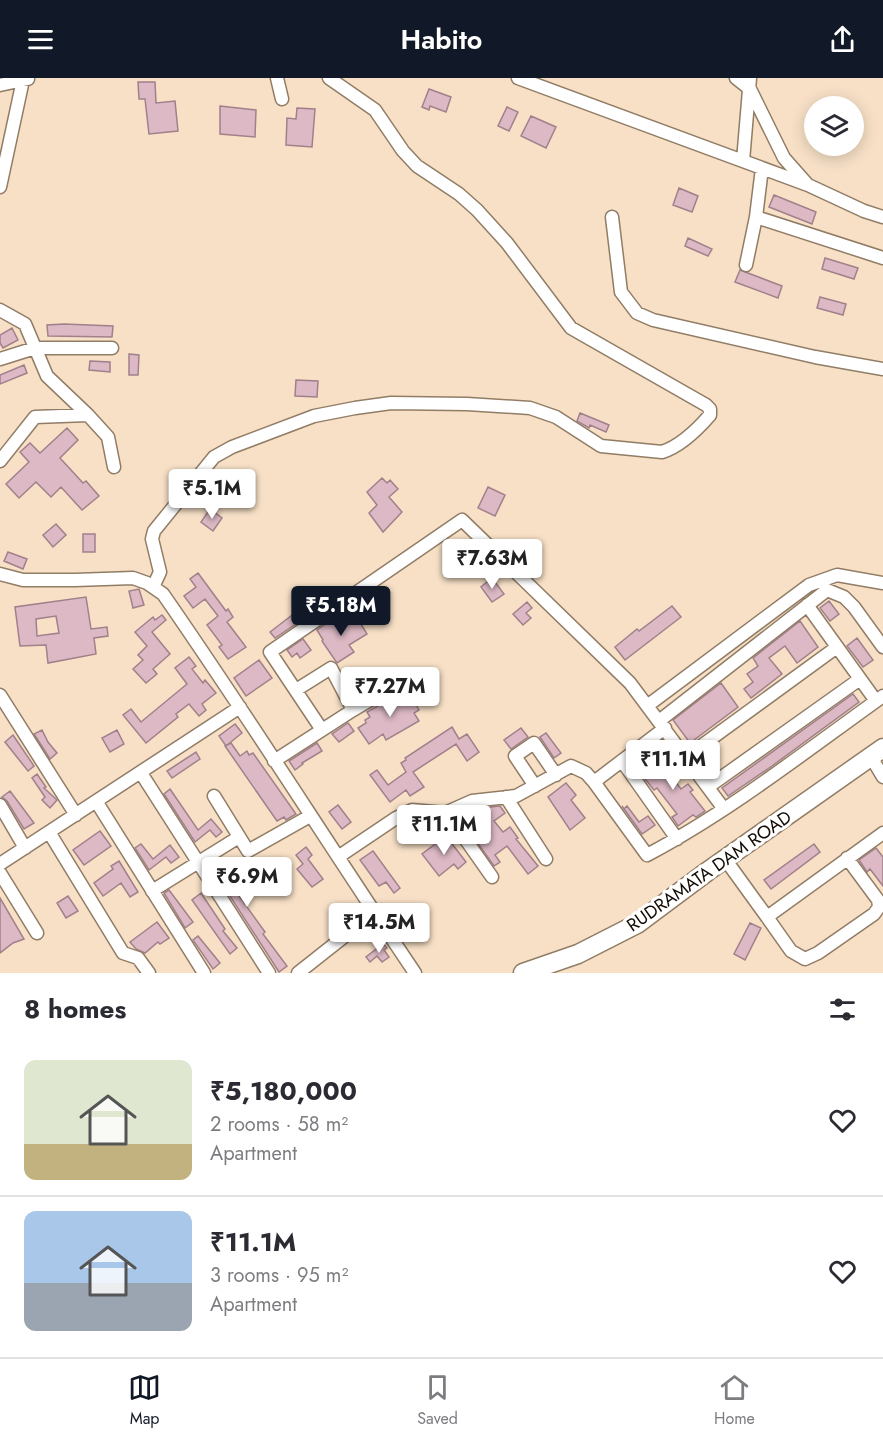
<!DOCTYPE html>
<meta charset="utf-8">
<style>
:root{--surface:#fff;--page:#f7f7f7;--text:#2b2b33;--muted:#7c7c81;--line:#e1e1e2;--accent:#111827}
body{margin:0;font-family:Jost,sans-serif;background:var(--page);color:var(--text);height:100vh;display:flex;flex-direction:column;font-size:22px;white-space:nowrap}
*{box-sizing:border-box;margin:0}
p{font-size:20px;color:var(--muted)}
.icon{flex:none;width:33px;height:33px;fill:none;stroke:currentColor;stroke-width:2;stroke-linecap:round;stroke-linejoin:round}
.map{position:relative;height:895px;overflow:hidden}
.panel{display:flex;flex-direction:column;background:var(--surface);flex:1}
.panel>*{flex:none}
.tools{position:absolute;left:804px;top:18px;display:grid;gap:12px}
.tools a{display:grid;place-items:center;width:60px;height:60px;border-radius:50%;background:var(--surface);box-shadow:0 3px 15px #0003;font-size:30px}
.price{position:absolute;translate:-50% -51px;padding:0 14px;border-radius:6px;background:#fff;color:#222;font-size:20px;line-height:39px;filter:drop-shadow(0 2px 3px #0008)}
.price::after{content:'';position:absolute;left:50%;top:36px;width:18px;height:14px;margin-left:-9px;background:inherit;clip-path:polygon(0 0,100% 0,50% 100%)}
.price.active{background:var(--accent);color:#fff}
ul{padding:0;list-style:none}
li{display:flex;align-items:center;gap:18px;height:150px;padding:0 24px}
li+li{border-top:2px solid var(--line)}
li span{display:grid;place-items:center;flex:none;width:168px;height:120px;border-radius:12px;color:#555}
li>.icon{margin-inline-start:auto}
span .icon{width:72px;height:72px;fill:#fffc;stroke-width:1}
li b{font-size:26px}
h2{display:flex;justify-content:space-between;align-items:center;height:72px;padding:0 24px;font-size:26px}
header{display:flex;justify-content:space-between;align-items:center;height:78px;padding:0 24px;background:var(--accent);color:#fff;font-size:27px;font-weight:600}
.menu{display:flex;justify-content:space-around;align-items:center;height:84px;border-top:2px solid var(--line);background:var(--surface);font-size:16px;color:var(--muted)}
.menu a{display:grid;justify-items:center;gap:3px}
.menu .active{color:var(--accent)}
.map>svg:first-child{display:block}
.building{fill:#dcb9c4;stroke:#a1808b;stroke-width:1.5;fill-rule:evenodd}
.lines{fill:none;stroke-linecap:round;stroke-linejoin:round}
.minor-casing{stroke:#917c65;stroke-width:15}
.highway-casing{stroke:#917c65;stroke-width:21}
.minor{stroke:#fff;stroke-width:12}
.highway{stroke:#fff;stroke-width:18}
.labels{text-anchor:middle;stroke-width:6;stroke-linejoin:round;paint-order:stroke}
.street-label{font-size:18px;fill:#120a03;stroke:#fff}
</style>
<header><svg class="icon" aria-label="menu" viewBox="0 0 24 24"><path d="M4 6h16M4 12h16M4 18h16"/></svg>Habito<svg class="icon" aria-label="share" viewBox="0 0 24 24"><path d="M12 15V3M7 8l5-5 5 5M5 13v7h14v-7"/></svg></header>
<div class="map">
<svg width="883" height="895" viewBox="0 0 883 895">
<rect width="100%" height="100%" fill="#f7e0c6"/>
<path class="building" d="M138,4H155L156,25L175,23L178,53L149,56L145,21H139Z
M429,11L451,19L446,34L430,28L429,32L422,29Z
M220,28L256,32L255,59L220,56Z
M507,29L518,34L509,53L498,48Z
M297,30L315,31L312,69L286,67L287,40L296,41Z
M531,38L556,49L546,70L521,58Z
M679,110L698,118L692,134L673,127Z
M774,117L816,134L812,146L769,129Z
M688,160L712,171L708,178L685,168Z
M825,180L858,190L854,201L822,191Z
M740,192L782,208L778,220L735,204Z
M820,219L846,226L843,237L817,230Z
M64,246L113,248L112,259L48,258L47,247Z
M12,250L18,262L3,270L0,265V257Z
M129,276L139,277L138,297H129Z
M90,283L110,284V294L89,292Z
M24,287L27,295L0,306V297Z
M296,302L318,303L317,319L295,318Z
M580,335L609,347L606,354L590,347L589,350L577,343Z
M67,350L78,362L60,380L83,405L86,403L99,418L82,432L61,409L51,419L36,404L19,420L6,406L29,384L20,374L30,365L40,375Z
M226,395L235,408L228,414L224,408L217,414L209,404L219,396L221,399Z
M382,400L387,405L390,402L398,411L389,419L402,434L383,454L369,435L377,427L367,414Z
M488,409L505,417L495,438L478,430Z
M210,431L222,440L213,453L201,444Z
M56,446L66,457L53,469L43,457Z
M83,456H95V474H83Z
M8,474L27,481L23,491L4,483Z
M198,495L226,533L228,531L233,539L227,544L246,569L228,581L219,569L222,567L207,547L218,538L205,521L193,530L184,518L196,509L190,501Z
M492,500L504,516L492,524L481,509Z
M139,511L144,527L133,530L129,513Z
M86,519L91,551L107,549L108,558L94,560L96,576L48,585L46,567L20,568L15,529ZM56,538L59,555L37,558L36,541Z
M829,523L839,536L830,543L820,530Z
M527,524L532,530L526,535L531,540L523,547L513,536Z
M672,528L681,539L625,582L615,569L637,551L639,553Z
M300,531L306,539L275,560L270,554Z
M162,537L166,542L152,554L170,576L153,591L157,596L146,605L133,591L143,582L138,577L147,568L135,554L153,539L155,542Z
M337,538L344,549L358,541L367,556L349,567L354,574L337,585L322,563L323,562L317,552Z
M800,543L818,569L797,585L785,568L769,580L782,596L751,620L744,611L753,604L747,596L758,588L753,580Z
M857,560L873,582L863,589L847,568Z
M303,561L311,572L300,580L297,575L292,579L287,572Z
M189,579L196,588L192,591L203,605L205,602L216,615L202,626L206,632L199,638L189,626L176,636L178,639L146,665L123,637L131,631L141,644L187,606L175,590Z
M259,582L272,600L246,618L234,600Z
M354,592L369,612L382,605L356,620L345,599Z
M721,605L738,629L690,665L673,642Z
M401,615L404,620L410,616L419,632L414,635L419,643L386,662L383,656L369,666L358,650L366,645L365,642L370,639L367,634Z
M853,616L859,624L772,688L728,718L722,710Z
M348,645L354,653L339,664L332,656Z
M235,646L242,655L226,668L219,658Z
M452,649L459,661L467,656L479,674L467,683L456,666L413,694L424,709L410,718L406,712L390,724L370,697L377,692L388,707L406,694L401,685L406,682L405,680Z
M521,650L528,659L511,671L504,662Z
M42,652L48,664L57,675L50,681L34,656Z
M117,652L124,666L110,674L102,660Z
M546,655L561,675L554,680L540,659Z
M13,657L34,688L28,693L5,664Z
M231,665L240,678L247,673L249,677L253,675L296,736L286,742L284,739L277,743L225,668Z
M317,665L322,673L302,685L303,686L295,692L289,683Z
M196,674L200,681L172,700L167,693Z
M666,678L670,684L674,680L680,687L669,695L681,711L688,706L693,712L690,714L705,733L696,739L693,737L678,748L672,739L677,736L657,710L654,712L642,697Z
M37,696L46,709L44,710L57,722L50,730L42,722L45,719L32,700Z
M566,705L576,717L571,722L585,740L570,752L548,719Z
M170,711L198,752L211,741L222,754L216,759L210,752L195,764L164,716Z
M10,713L34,745L24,751L7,723L2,719Z
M338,727L351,744L342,751L329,734Z
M500,728L505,735L494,743L503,754L510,749L518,760L516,761L538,788L528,796L507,768L495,777L500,784L494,788L465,747L491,729Z
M622,728L624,731L627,728L639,744L648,738L655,747L642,756Z
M100,753L111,768L84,787L73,772Z
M446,758L466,784L458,791L454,786L439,798L422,776Z
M141,766L153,781L170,767L179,779L171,785L166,779L149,792L135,770Z
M814,766L820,774L771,811L764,802Z
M306,769L312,777L308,781L323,801L312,809L297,791L303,786L296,777Z
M876,770L883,779V808L870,791L867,794L859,782Z
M373,773L400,810L394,815L386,804L379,808L360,782Z
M119,783L138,814L130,819L121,805L103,818L94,805L113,791L111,788Z
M215,784L226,798L241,787L253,803L237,815L265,854L263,856L287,888L279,894L210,787Z
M169,812L193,844L185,850L164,815Z
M201,815L225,851L223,853L237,870L230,876L192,822Z
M68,818L78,833L66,840L57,825Z
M0,820L24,861L13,865L0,875Z
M157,844L169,860L160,866L158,864L145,875L136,871L130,864Z
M750,845L761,850L745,882L734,876Z
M198,858L220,885L213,891L193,862Z
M383,866L387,870L384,872L389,879L382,884L377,878L370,884L366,879Z"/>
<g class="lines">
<g class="minor-casing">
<path id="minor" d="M277,0L282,21
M518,0L808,107L864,133L883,139
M736,0L750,11L784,80L807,106
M0,7L28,1
M743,83L750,0
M0,109L23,2
M612,139L621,214L637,235L653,242L815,279L883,291
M756,139L883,180
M746,187L756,139L762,90
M0,232L25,246L47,298L88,337
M0,281L35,270H112
M0,383L35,339L88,337L108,359L114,389
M0,496L23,502H75L133,500L147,505L163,516C250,641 330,769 415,895
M153,509L160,494L152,461L154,453L214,379L232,369L314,338L355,330L391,325L467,326L530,330L556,339L601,368L662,374C681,368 697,352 710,337V331L706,327L571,250L507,165L477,132L459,116L417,88L403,73L375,32L329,0
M807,527L876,623
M296,612L331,590L353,632
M0,617L76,737
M647,628L809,507L837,497L883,505
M659,643L827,512L844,519L854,529L883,569
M322,652L270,574L462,442L630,605L724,731
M686,679L837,569
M871,679L883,699
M274,683L353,632L402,603
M622,683L677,761
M141,695L269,895
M594,704L665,650
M535,708L515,678L534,665L556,697
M708,709L860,601
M214,718L248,773L310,738
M506,719L546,781
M96,723L204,895
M0,727L25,770
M447,735L492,799
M49,754L123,875L138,880L149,895
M338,779L396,740L412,732L445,735L472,723L516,718L571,688L586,695L594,704L647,777C730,733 806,673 883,618
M725,781L767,839L883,755
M0,786L240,629
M0,795L37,855
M152,813L239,759
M767,839L791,873L805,881L818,875L874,836L879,829L878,822L847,780
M298,895L374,835"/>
</g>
<g class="highway-casing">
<path id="highway" d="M523,895L578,876L637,846L708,793L883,670"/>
</g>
<use href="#minor" class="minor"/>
<use href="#highway" class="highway"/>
</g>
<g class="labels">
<g class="street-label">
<text transform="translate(709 793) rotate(-35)" y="6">RUDRAMATA DAM ROAD</text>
</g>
</g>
</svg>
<div class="tools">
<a><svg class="icon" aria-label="layers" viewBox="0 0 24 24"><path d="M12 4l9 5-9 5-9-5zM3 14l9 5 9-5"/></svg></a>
</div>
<b class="price" style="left:212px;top:442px">₹5.1M</b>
<b class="price" style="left:492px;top:512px">₹7.63M</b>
<b class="price active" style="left:341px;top:559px">₹5.18M</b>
<b class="price" style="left:390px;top:640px">₹7.27M</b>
<b class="price" style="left:673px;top:713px">₹11.1M</b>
<b class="price" style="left:444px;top:778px">₹11.1M</b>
<b class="price" style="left:247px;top:830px">₹6.9M</b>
<b class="price" style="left:379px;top:876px">₹14.5M</b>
</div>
<section class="panel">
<h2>8 homes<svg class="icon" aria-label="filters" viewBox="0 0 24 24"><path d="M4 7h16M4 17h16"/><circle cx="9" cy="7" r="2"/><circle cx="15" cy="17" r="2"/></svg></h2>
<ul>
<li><span style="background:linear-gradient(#dfe7d0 70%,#c2b280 0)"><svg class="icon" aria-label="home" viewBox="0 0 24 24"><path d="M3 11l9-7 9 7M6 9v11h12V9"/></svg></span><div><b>₹5,180,000</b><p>2 rooms · 58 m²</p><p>Apartment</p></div><svg class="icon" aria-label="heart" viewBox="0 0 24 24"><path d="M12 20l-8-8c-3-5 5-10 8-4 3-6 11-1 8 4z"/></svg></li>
<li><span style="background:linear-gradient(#a9c7e8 60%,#9aa5b1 0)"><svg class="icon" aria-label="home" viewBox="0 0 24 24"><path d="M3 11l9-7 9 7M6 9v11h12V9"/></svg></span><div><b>₹11.1M</b><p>3 rooms · 95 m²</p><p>Apartment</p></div><svg class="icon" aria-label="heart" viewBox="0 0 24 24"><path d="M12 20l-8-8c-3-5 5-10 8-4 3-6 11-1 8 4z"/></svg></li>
</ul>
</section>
<nav class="menu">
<a class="active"><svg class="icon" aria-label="map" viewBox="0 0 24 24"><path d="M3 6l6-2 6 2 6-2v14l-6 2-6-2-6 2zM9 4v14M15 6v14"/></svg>Map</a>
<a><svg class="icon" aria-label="saved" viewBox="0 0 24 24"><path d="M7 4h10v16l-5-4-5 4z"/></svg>Saved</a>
<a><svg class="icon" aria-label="home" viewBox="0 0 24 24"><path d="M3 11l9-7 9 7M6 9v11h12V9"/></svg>Home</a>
</nav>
